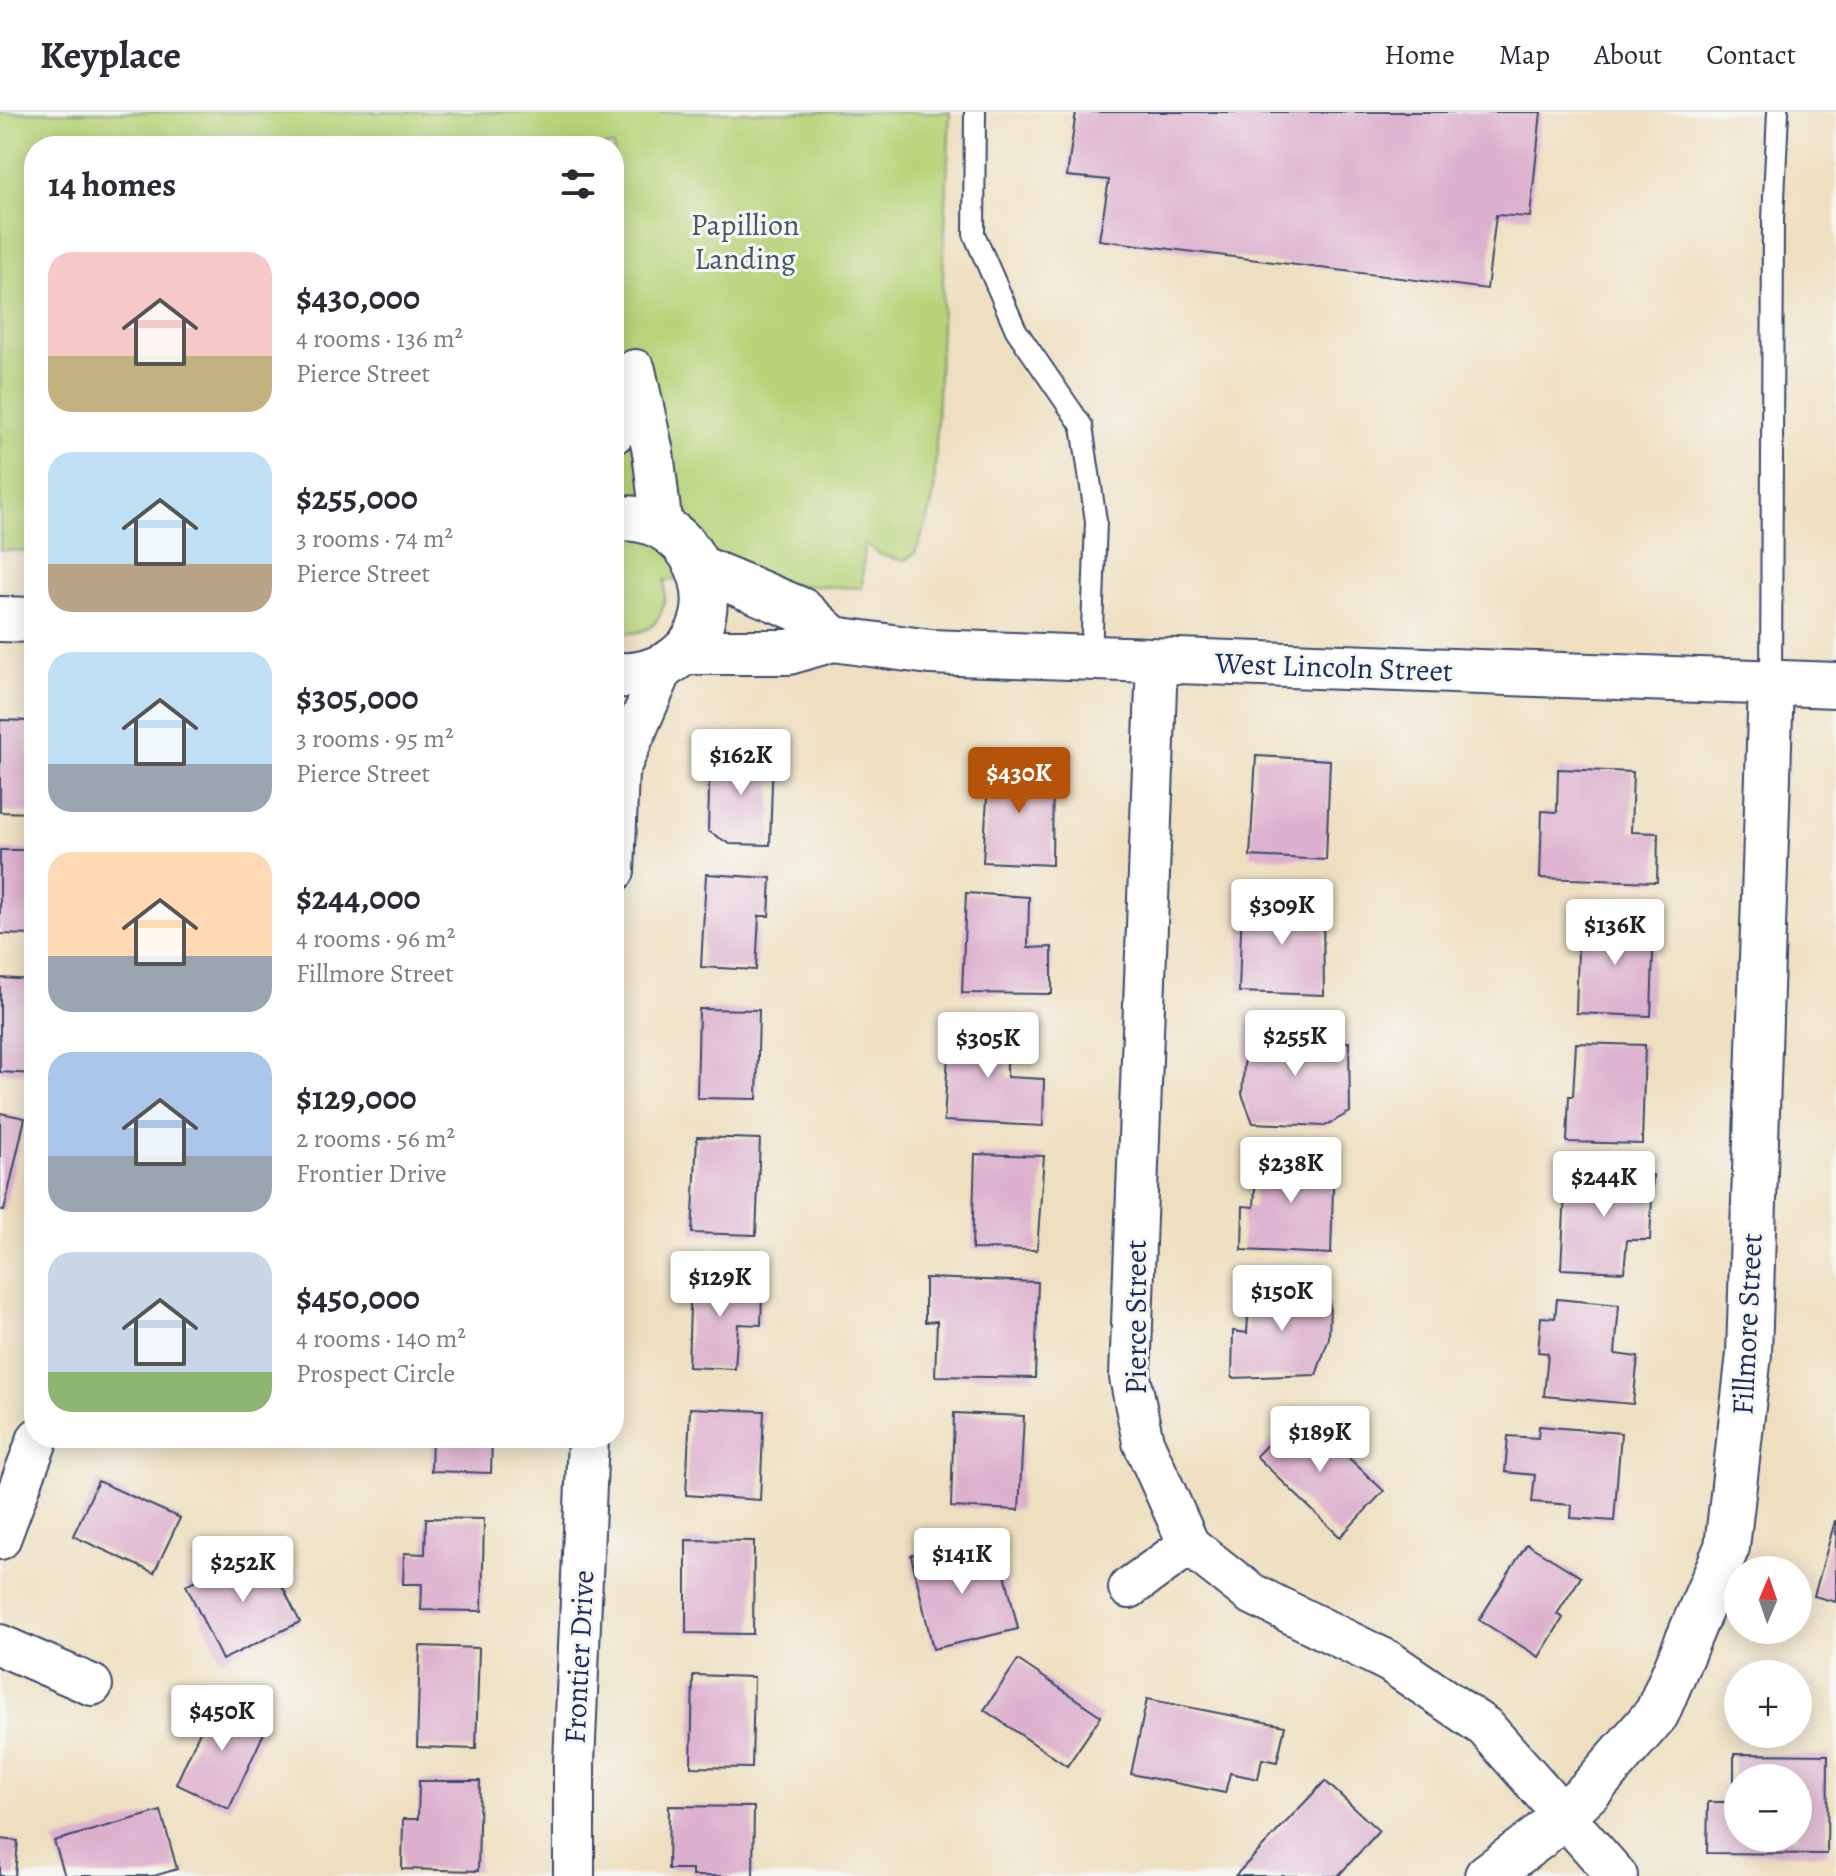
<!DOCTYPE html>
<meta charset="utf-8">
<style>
:root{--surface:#fff;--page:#f7f7f7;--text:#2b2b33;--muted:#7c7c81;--line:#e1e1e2;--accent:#b45309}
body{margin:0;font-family:Alegreya,serif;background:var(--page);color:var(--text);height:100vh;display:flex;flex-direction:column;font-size:30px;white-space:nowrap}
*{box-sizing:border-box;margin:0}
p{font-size:26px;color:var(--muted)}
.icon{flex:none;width:44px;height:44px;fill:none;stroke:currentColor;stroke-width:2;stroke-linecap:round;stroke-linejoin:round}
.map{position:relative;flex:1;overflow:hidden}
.sheet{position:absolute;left:24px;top:24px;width:600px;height:1312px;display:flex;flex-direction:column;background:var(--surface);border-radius:32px;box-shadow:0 4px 20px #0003}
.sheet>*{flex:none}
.needle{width:52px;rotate:2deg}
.tools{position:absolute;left:1724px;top:1444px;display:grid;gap:16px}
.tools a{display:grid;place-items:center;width:88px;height:88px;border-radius:50%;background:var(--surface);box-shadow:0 4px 20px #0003;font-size:40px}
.price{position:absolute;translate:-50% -68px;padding:0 18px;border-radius:8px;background:#fff;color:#222;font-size:26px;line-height:52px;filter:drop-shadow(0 2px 4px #0008)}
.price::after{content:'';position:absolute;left:50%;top:48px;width:24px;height:18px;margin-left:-12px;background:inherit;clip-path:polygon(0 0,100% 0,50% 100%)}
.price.selected{background:var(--accent);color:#fff}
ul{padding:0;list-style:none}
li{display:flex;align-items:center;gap:24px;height:200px;padding:0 24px}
li span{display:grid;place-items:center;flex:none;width:224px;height:160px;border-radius:24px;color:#555}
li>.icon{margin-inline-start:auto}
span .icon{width:96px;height:96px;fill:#fffc;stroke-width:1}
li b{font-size:34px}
h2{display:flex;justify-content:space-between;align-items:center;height:96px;padding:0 24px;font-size:34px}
header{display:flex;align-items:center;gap:48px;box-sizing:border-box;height:112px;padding:0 40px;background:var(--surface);border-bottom:2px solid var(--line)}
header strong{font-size:38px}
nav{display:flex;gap:44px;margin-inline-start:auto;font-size:28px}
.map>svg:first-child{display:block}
.green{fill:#b8d378;stroke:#6a816b;stroke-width:2}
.building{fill:#ddb1ce;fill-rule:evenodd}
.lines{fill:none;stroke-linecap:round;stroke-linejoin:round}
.service-casing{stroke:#3b496d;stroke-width:24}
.minor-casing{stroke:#3b496d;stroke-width:44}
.tertiary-casing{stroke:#3b496d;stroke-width:48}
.service{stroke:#fff;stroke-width:20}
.minor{stroke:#fff;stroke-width:40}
.tertiary{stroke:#fff;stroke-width:44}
.labels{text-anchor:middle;stroke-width:6;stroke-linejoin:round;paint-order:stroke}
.park-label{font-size:30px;fill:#425864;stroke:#f6f6f2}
.street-label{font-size:30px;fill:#1b2f5e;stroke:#f6f6f2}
</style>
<header>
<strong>Keyplace</strong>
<nav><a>Home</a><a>Map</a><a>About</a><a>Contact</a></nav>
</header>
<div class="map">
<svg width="1836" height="1764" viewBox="0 0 1836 1764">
<rect width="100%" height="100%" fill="#f6f6f2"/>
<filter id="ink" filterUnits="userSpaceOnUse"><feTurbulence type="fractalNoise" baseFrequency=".0125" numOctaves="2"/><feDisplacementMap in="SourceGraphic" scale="16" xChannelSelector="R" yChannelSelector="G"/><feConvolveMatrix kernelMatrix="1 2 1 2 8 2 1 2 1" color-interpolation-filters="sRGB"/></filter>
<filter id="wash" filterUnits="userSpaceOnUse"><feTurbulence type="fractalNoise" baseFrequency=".006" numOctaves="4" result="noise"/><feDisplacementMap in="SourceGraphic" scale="32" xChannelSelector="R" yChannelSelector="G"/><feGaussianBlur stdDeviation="1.8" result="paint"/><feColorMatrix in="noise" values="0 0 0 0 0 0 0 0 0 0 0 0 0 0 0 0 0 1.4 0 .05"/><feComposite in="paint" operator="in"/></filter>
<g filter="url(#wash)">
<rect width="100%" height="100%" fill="#eedfc0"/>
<path class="green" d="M0,0H950L934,381L928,408L915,441L904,449L881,443L864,431L862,476L665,468C667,503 655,527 614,520V34H34V439L0,438Z"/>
<g id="blocks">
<path class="building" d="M1076,0H1541L1530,105L1496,103L1487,177L1099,128L1109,68L1067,64Z
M0,608L29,609L28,642L34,643V701L0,700Z
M710,638L773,640L770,733L730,732L708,719Z
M1256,644L1330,648L1326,748L1250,744Z
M989,653L1053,655L1052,753L983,750Z
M1558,657L1633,660L1631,720L1658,721L1657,770L1540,766L1542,699L1557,700Z
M0,738H34V823L0,822Z
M706,762L771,766L769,804H759L756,858L701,855Z
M966,781L1029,785L1028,836L1052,835V882L962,881Z
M1242,787L1323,790L1324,883L1239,880Z
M1579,806L1654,809L1651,904L1576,901Z
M0,866L34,868V962L0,960Z
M699,897L759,898L757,987L697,986Z
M950,910L1007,912V965L1044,967L1043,1014L944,1009Z
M1247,913H1296V930H1349L1350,1000L1325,1014L1253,1011L1242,982Z
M1576,931L1645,933L1642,1032L1567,1030L1569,984H1573Z
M0,1001L25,1006L4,1099L0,1098Z
M697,1025L760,1027L756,1123L692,1121Z
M1257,1040L1334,1044L1331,1142L1242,1138L1243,1094L1254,1095Z
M975,1042L1044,1044L1037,1138L972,1137Z
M1606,1061L1653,1063L1650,1128H1627L1624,1160L1561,1157L1566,1062L1606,1064Z
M691,1164L746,1165L762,1181L761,1213L738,1212L735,1257L688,1255Z
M925,1166L1038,1170L1035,1266L935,1264L937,1209L925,1210Z
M1250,1174L1321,1176L1330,1194L1329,1226L1316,1263L1232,1266L1233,1219L1247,1221Z
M1557,1187L1619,1193L1615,1242L1638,1245L1633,1292L1544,1284L1548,1241L1538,1240L1541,1205L1555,1206Z
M690,1296L764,1299L760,1388L686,1383Z
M1299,1299L1384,1379L1340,1425L1256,1344Z
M954,1301L1024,1304L1019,1398L951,1395Z
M1539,1314L1621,1321L1614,1409L1571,1406L1572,1393L1532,1390L1535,1363L1505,1360L1508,1324L1538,1326Z
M432,1326H492L491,1361L431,1359Z
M98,1369L180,1406L154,1461L73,1424Z
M426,1406L484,1407L482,1499L421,1498L422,1472H403L404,1441L425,1442Z
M1835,1409H1836V1490L1814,1484Z
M686,1428L754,1429L753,1522L686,1521Z
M971,1429L980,1463L1004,1457L1018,1517L933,1537L911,1443Z
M1527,1432L1581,1465L1557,1502L1563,1506L1539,1545L1479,1508Z
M263,1435L300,1510L222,1548L186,1473Z
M420,1534L479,1536L476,1637L417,1635Z
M1018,1548L1101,1604L1067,1654L984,1598Z
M693,1563L754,1565L752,1656L691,1655Z
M215,1586L269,1610L229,1697L176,1672Z
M1147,1587L1285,1614L1277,1650L1262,1647L1258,1667L1230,1661L1225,1681L1131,1662Z
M1734,1642L1828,1643L1827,1742L1707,1741L1708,1690H1734ZM1738,1666H1798V1726H1738Z
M419,1669H480L478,1759L402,1757L403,1707H418Z
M1325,1669L1379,1719L1338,1764H1235Z
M669,1694L754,1695L753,1764H692V1757H668Z
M161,1699L177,1757L154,1764H65L54,1729Z
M0,1727L18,1729L15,1764H0Z"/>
</g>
</g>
<g filter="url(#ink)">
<use href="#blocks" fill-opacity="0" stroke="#3b496d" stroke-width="2"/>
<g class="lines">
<g class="service-casing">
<path id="service" d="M975,0L974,122L1016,218L1082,314L1096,409L1091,546
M1771,572L1773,108L1778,0"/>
</g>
<g class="minor-casing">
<path id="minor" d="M635,258L653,340L662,416
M614,321L635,258
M1157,549L1130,1265L1143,1330L1189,1433L1250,1481L1390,1550L1485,1615L1617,1764
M614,641L618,660L614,759
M618,660L664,554
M0,1427L38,1326
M1129,1476L1189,1433
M0,1533L92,1573
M574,1764V1651L588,1326"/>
</g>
<g class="tertiary-casing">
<path id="tertiary" d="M614,407C705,396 742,524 656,557C643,562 628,565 614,562
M700,456L801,498L833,527
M0,507L34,508
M683,540H789L833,527L930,540L1836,573
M1487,1764L1538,1726L1591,1677L1657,1601L1727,1435L1749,1242L1771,572"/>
</g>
<use href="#service" class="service"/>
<use href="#minor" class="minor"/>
<use href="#tertiary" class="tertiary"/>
</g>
</g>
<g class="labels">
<g class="park-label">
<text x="745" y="123">Papillion<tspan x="745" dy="34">Landing</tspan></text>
</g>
<g class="street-label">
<text transform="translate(1334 555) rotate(2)" y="10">West Lincoln Street</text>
<text transform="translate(1136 1205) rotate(-90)" y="10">Pierce Street</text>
<text transform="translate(1747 1212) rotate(-87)" y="10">Fillmore Street</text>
<text transform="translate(579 1545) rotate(-87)" y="10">Frontier Drive</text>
</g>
</g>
</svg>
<div class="tools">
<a><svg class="needle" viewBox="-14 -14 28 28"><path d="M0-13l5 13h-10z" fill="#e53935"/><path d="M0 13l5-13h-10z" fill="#7c7c81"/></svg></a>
<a>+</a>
<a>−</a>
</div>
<b class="price" style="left:741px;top:685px">$162K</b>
<b class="price selected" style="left:1019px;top:703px">$430K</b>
<b class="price" style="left:1282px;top:835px">$309K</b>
<b class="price" style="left:1615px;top:855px">$136K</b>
<b class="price" style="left:1295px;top:966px">$255K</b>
<b class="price" style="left:988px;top:968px">$305K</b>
<b class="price" style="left:1291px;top:1093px">$238K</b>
<b class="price" style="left:1604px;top:1107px">$244K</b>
<b class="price" style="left:720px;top:1207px">$129K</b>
<b class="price" style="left:1282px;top:1221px">$150K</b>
<b class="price" style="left:1320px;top:1362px">$189K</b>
<b class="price" style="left:962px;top:1484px">$141K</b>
<b class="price" style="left:243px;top:1492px">$252K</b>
<b class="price" style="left:222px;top:1641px">$450K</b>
<section class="sheet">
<h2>14 homes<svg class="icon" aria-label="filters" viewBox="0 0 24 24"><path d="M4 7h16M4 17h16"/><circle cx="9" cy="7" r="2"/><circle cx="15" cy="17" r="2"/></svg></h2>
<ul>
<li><span style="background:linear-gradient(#f6c9c9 65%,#c2b280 0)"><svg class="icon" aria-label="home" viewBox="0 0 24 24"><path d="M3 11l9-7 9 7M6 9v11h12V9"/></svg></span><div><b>$430,000</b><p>4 rooms · 136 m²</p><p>Pierce Street</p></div></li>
<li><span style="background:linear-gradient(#bfe0f5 70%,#b9a48a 0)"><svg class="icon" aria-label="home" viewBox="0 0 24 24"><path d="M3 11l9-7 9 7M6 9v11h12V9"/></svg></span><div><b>$255,000</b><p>3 rooms · 74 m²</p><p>Pierce Street</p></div></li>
<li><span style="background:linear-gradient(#bfe0f5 70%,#9aa5b1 0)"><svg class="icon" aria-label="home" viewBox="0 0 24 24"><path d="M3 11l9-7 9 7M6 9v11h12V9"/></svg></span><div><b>$305,000</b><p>3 rooms · 95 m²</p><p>Pierce Street</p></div></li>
<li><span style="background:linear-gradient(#ffd9b3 65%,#9aa5b1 0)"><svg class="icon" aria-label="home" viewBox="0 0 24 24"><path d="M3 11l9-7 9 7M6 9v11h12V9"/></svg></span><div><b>$244,000</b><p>4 rooms · 96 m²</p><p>Fillmore Street</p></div></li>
<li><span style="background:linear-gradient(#a9c7e8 65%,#9aa5b1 0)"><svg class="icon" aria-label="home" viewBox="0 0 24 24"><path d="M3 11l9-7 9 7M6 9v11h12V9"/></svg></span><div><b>$129,000</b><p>2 rooms · 56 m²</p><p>Frontier Drive</p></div></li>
<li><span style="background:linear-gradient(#c9d6e8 75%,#8fb573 0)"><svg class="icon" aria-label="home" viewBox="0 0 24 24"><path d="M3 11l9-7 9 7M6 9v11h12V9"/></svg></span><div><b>$450,000</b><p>4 rooms · 140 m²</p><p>Prospect Circle</p></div></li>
</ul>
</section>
</div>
